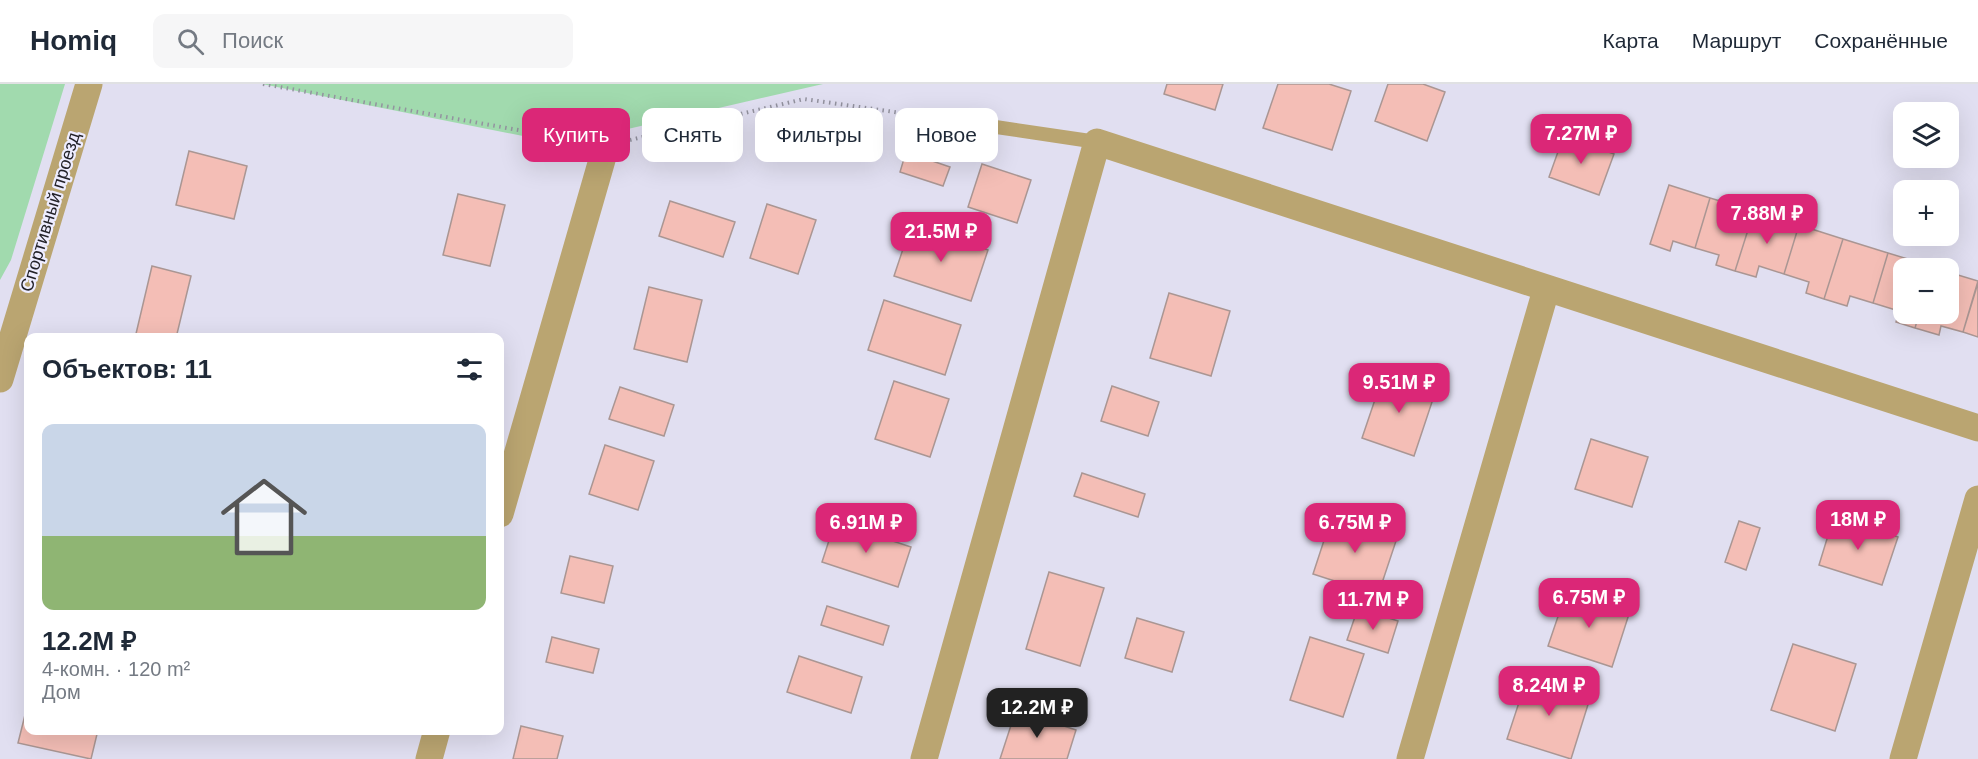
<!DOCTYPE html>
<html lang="ru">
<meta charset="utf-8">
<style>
:root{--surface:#fff;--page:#f6f6f7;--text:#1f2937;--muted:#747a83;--line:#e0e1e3;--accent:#db2777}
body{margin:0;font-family:Helvetica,sans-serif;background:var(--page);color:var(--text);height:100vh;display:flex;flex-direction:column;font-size:22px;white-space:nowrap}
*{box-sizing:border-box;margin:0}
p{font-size:20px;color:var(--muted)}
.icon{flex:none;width:33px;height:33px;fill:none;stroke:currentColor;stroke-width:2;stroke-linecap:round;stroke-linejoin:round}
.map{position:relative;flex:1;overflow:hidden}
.side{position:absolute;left:24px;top:249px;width:480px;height:402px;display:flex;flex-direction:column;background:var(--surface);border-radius:12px;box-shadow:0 6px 24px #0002}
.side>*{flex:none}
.guide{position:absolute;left:522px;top:24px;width:570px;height:54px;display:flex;gap:12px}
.fabs{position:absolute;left:1893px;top:18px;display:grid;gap:12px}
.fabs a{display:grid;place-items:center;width:66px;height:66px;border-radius:12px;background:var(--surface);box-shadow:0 6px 24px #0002;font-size:30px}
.price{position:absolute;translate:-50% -51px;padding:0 14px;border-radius:12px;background:var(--accent);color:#fff;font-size:20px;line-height:39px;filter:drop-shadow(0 2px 3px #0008)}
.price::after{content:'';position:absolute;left:50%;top:36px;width:18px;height:14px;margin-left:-9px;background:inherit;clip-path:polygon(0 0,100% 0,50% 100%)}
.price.on{background:#222;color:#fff}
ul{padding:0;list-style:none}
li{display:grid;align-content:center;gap:12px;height:318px;padding:0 18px}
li+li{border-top:2px solid var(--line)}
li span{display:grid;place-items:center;height:186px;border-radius:12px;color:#555}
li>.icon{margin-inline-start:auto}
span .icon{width:108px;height:108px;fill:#fffc;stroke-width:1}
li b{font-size:26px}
h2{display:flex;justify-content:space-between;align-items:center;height:72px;padding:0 18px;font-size:26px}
.chip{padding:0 21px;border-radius:12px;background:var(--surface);box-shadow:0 6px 24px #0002;font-size:21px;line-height:54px}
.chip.on{background:var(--accent);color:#fff}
header{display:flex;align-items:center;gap:36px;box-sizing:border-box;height:84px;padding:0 30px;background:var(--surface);border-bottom:2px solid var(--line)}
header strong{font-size:28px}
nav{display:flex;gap:33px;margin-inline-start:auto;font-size:21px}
.search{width:420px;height:54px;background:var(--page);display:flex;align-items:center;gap:15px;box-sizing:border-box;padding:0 21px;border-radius:12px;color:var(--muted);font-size:22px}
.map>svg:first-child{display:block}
.green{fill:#a1daae}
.building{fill:#f4beb6;stroke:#aa9693;stroke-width:1.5}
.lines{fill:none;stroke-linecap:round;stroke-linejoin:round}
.path{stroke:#93929f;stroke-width:4;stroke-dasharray:1.5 4.5;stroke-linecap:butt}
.service{stroke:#baa571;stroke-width:14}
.minor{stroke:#baa571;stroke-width:27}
.labels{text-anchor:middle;stroke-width:4.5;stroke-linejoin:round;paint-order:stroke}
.street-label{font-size:18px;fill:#232229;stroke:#eeedff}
</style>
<header>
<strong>Homiq</strong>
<div class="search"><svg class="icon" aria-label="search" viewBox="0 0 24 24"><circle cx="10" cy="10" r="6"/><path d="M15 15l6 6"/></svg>Поиск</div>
<nav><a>Карта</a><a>Маршрут</a><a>Сохранённые</a></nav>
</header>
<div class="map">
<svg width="1978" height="675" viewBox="0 0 1978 675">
<rect width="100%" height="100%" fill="#e1dff1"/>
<path class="green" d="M0,0H65L11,176L0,196Z
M262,0H823L563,60Z"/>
<path class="building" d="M1167,0H1223L1215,26L1164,10Z
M1278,0H1329L1351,7L1332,66L1263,44Z
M1388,0H1423L1445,8L1427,57L1375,37Z
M1564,51L1614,70L1599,111L1549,93Z
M189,67L247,82L234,135L176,121Z
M906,68L950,83L943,102L900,88Z
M982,80L1031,96L1017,139L968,123Z
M1669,101L1710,114L1695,164L1673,157L1670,167L1650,160Z
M458,110L505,121L490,182L443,171Z
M1710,114L1754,127L1735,187L1716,181L1719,171L1695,164Z
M670,117L735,138L723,173L659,152Z
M767,120L816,136L798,190L750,174Z
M1754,127L1799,141L1784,190L1759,182L1756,193L1735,187Z
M911,141L988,166L971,217L894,192Z
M1799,141L1843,155L1824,215L1806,209L1809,198L1784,190Z
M1843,155L1888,169L1873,219L1850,212L1847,222L1824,215Z
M1888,169L1934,183L1904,184V230H1919L1915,244L1896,238L1899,227L1873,219Z
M152,182L191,192L176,254H135Z
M1948,188L1978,197L1963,248L1941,242L1939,251L1915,244L1919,230H1948Z
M1978,199V253L1963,248Z
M649,203L702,216L687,278L634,265Z
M1169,209L1230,227L1211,292L1150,274Z
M884,216L961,241L945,291L868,266Z
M1384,289L1436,306L1414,372L1362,354Z
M894,297L949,315L930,373L875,355Z
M1112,302L1159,318L1148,352L1101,337Z
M620,303L674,321L664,352L609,335Z
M1591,355L1648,373L1632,423L1575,405Z
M605,361L654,377L638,426L589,410Z
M1082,389L1145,410L1138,433L1074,412Z
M1333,429L1398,451L1378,511L1313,490Z
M1834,432L1898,453L1882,501L1819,481Z
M1739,437L1760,444L1746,486L1725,478Z
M835,438L911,463L898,503L822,478Z
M570,472L613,482L604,519L561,509Z
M1049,488L1104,504L1080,582L1026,565Z
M1567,506L1630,527L1612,583L1548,562Z
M827,522L889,542L883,561L821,541Z
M1358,524L1398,537L1388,569L1347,556Z
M1137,534L1184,548L1172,588L1125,574Z
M552,553L599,565L593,589L546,578Z
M1310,553L1364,570L1343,633L1290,616Z
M1793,560L1856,580L1835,647L1771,626Z
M799,572L862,593L851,629L787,608Z
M1528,591L1591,611L1571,675L1507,655Z
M28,619V646H98L91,675L18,659Z
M1016,626L1076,646L1067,675H1000Z
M521,642L563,652L557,675H513Z"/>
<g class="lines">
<path class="path" d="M263,0L579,57
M630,56L804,15L943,35"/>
<path class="service" d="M962,38L1097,58"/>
<path class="minor" d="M0,295L89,0
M500,430L606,62
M429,675L437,646
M924,675L1097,58L1978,344
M1410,675L1546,206
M1903,675L1978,415"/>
</g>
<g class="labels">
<g class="street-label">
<text transform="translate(50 128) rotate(-73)" y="6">Спортивный проезд</text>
</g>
</g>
</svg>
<div class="fabs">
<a><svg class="icon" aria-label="layers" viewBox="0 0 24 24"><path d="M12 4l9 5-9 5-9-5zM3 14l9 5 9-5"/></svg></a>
<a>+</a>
<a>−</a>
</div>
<b class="price" style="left:1581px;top:81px">7.27M ₽</b>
<b class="price" style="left:1767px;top:161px">7.88M ₽</b>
<b class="price" style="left:941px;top:179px">21.5M ₽</b>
<b class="price" style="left:1399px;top:330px">9.51M ₽</b>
<b class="price" style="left:1858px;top:467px">18M ₽</b>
<b class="price" style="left:866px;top:470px">6.91M ₽</b>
<b class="price" style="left:1355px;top:470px">6.75M ₽</b>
<b class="price" style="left:1589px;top:545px">6.75M ₽</b>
<b class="price" style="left:1373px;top:547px">11.7M ₽</b>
<b class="price" style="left:1549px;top:633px">8.24M ₽</b>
<b class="price on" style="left:1037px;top:655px">12.2M ₽</b>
<div class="guide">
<a class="chip on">Купить</a>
<a class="chip">Снять</a>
<a class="chip">Фильтры</a>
<a class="chip">Новое</a>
</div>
<section class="side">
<h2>Объектов: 11<svg class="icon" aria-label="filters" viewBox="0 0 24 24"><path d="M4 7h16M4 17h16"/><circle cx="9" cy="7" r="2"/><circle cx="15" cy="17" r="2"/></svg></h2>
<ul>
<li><span style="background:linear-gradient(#c9d6e8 60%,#8fb573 0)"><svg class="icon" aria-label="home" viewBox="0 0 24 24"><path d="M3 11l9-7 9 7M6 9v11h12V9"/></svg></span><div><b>12.2M ₽</b><p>4-комн. · 120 m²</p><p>Дом</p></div></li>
</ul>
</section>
</div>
